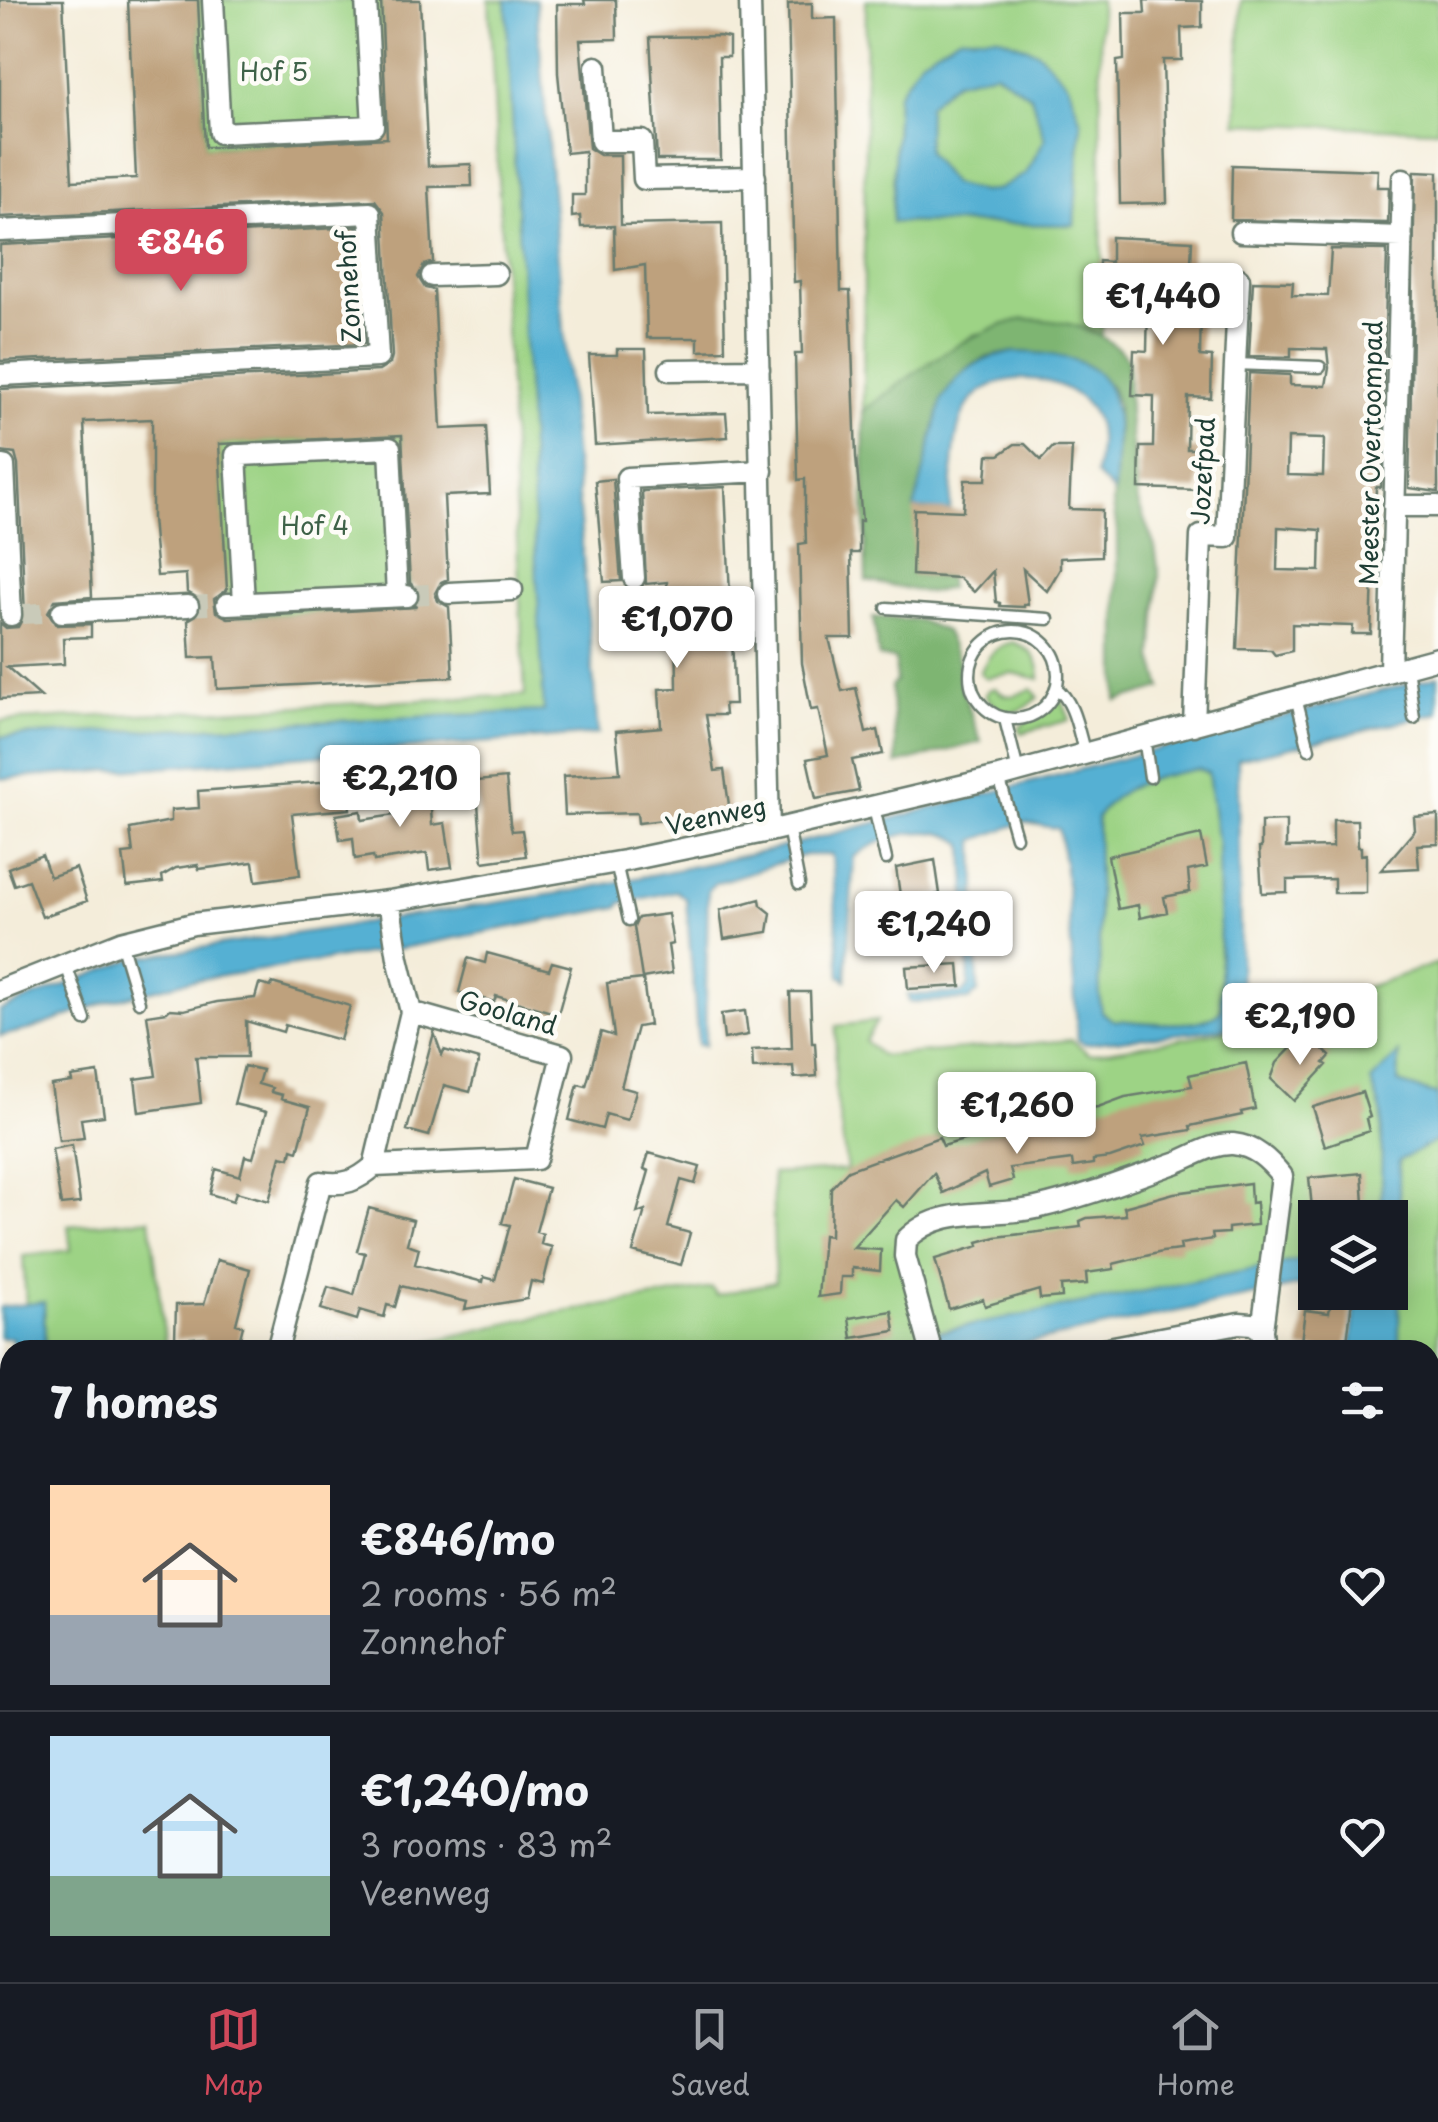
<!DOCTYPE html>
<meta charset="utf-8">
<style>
:root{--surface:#171b24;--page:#242831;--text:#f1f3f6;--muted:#9ea1a6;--line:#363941;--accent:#d1495b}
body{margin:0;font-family:"Playpen Sans",sans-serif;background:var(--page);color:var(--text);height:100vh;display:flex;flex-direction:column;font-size:38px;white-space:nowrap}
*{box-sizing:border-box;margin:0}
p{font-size:32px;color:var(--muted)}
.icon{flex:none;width:55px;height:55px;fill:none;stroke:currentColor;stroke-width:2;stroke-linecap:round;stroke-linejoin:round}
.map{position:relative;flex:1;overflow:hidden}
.details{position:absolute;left:0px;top:1340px;width:1440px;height:642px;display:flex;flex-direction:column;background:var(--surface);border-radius:30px 30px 0 0;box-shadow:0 5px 25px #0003}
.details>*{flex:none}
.fabs{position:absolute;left:1298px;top:1200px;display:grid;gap:20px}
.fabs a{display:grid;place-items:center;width:110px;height:110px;border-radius:0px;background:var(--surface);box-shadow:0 5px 25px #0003;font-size:50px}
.price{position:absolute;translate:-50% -85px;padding:0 22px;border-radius:10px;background:#fff;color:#222;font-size:32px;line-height:65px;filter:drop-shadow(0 2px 5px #0008)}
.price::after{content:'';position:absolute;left:50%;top:60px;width:30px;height:22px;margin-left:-15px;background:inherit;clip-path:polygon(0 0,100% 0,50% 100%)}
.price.active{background:var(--accent);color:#fff}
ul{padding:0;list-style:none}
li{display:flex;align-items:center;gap:30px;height:250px;padding:0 50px}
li+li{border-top:2px solid var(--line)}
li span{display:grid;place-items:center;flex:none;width:280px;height:200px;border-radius:0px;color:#555}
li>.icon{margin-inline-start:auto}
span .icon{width:120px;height:120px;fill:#fffc;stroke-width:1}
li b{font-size:42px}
h2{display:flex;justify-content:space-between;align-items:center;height:120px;padding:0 50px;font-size:42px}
.tabs{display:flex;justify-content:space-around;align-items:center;height:140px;border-top:2px solid var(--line);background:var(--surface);font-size:28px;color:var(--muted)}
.tabs a{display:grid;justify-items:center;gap:5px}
.tabs .active{color:var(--accent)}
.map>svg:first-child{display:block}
.green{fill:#9dd385;stroke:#5e885c;stroke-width:2.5;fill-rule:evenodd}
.forest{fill:#7eb572;stroke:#4e7953;stroke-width:2.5}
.water{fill:#55b0d3;stroke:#3a7684;stroke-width:2.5;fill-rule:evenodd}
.building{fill:#bea17d;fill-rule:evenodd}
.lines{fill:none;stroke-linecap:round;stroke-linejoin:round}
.street-tunnel{stroke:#c9cab9;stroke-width:20;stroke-dasharray:20 10;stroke-linecap:butt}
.lane-casing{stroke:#6a7b6e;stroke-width:15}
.street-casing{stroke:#6a7b6e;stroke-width:25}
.lane{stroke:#fff;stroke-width:10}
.street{stroke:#fff;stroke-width:20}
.labels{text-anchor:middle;stroke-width:9;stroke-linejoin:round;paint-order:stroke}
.park-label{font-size:25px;fill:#3e6248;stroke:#fdfcf7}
.street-label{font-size:25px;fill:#1f3d34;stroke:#fdfcf7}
</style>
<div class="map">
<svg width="1438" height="1982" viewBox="0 0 1438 1982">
<rect width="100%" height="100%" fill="#fdfcf7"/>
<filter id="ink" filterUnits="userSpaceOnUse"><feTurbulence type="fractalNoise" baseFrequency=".01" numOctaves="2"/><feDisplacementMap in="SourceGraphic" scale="20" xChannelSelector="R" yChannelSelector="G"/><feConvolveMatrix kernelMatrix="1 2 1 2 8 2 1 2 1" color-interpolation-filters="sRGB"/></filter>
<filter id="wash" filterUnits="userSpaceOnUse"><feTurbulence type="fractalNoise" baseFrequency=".0048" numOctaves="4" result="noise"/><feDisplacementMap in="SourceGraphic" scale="40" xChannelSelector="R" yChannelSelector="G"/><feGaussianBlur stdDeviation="2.25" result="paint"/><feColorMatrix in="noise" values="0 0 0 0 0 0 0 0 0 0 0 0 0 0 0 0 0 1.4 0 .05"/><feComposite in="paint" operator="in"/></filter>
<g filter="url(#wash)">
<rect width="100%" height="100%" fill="#f4edda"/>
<path class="green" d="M198,0H381L387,138L205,147Z
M489,0H506L545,711L0,737V721L525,695Z
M866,0H1100L1102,336L1096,333L975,334L863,411ZM998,36L1081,122L1074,225L892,222L897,96Z
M1241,0H1438V130L1237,123Z
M995,72L1031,96L1045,139L1026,173L999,189L982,192L952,184L927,152L928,105L955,81Z
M402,435L410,608L228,617L219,444Z
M1013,642C1031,649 1040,660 1040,679L1012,673L986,678L980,673C988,656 994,647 1013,642Z
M995,688C1009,702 1015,694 1032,689L1038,697C1027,709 1018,713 1001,713L985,695L988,690Z
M1054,700L1062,701L1070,720L1021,733L1019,728Z
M1198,769L1208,773L1218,845L1221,1010C1202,1032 1140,1021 1112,1020L1102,1012L1100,1001L1097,818C1119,782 1158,776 1198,769Z
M1438,963V1095L1398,1083L1399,1055L1382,1114L1381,1217L1315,1218V1257L848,1350H393L540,1316L712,1288L717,1295L775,1282L772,1174L847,1170L835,1087L836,1026L877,1021L865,1041L881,1056L1072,1040L1089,1054L1245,1028Z
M1438,1140V1819L1430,1816V1350H1399V1161Z
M150,1219L166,1350H45L44,1303L26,1304L23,1256L71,1250L68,1226Z
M1430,1836L1438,1839V1982H1348V1973L1430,1972Z"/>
<path class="forest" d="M1024,319C1065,320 1099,327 1128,358L1129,413L1138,503L1155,547L1159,574L1153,658L1162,688L1117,701V531L1113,504L1118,428L1117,403L1111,387L1089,367L1014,352L988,357L967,368L912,575L948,578L949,588L929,593L866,581L863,411C914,374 961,333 1024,319Z
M873,617L918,620L945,631L959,661L960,683L981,742L897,764L891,687L896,681L895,659L879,657Z"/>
<path class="water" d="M506,0H536L598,734L0,779V737L544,711Z
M959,36H998L1038,52L1068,84L1081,122L1074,225L892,222L897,95L921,59ZM995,72L1031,96L1045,139L1026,173L999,189L982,192L952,184L927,152L928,105L955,81Z
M1014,352C1128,354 1119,399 1114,493L1096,475C1098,455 1103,433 1094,415C1072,373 995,365 968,405C951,429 953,482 950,511L914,509L942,399C960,369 980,358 1014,352Z
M1438,676V713L1238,759L1241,1024L1221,1029L1085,1044L1078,1040L1066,877L1059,829L1023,822L975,840L978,992L969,1000L909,1002L907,995L963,993L969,985L964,844C934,820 882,836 854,857L846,980L840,976L832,855H805L715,883L708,890L705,1046L698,1045L686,899L676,891L621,903L618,907L381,952L182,982L107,1002L32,1029L0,1036V1010L135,958L573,891L767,851ZM1198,769L1208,773L1218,845L1221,1010C1202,1032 1140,1021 1112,1020L1102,1012L1100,1001L1097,818C1119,782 1158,776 1198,769Z
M1399,1053L1398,1083L1438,1095V1140L1399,1161V1350H1350L1357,1293L1390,1292V1218L1381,1217L1382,1114L1371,1081Z
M1315,1257V1282L996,1350H848Z
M44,1302L45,1350H13L12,1338H0V1307Z"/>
<g id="blocks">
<path class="building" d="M0,0H63L72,181L136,178L128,0H198L205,147H221L387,138L381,0H420L428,166L471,164L472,186L429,187L433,262L424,265L418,277L425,288L434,290L441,429L486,427L490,494L444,496L448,579L441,582L435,593L438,601L449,607L453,677L217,689L215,657L190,658L188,620L200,613V599L187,592L186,574L157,576L152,518V419L84,422L92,597L55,600L48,612L57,625L91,624V637L63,638L64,664L7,667L41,697L0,699V623L6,628L18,627L25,614L18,465L15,454L0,452V389L379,371L390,364L392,356L384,212L375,200L0,217ZM402,435L410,583L421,594L415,607L228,618L216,612L214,599L227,590L219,444Z
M584,0H616L617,39L580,40L589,148L600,155H620L621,225L722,223L725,350L698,351V338H647L645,265L615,270L614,226L581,227L580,216L572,217V195H585V151L566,153L558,73L557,4H585Z
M1144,0L1202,1V27L1181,28L1182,60H1163L1167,203L1120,204L1117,61L1124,60L1123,13H1145Z
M812,3V19L836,18L841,291H850L856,457L862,521H859V553H851L853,638H829L842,691L856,688L866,733L878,730L883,754L852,760L859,791L816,799L807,759L828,755L818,709L811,710L802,663L799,544L806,543L805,513V479L798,480L795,354H802L801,322L800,281L794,282L788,4Z
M719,36L729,38V57H719L721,160H657L650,37Z
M1232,165L1378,170L1377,187H1389L1388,223L1231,220Z
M1415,171L1438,172V492L1409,488Z
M357,227L364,344L0,361V245Z
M1111,237L1192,241L1191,264L1202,265L1200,356L1212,357L1211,398L1188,397L1187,449H1199L1198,490L1139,488L1140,447H1153L1154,396L1132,395L1134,350L1147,351L1148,304L1098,302L1099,261L1111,262Z
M1331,249L1387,250L1381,487H1376L1371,634H1352L1353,626L1292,624V651L1275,655L1271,650L1237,649L1249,373L1290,375V385L1326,386L1329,368L1327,349L1291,348V357L1249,356L1253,281L1293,282L1292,295L1328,296ZM1288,438L1324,439L1323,476L1287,475ZM1278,527L1321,530L1320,571L1277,570Z
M617,349H646L648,415L726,413L728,437L595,445L589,355H617Z
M1015,444H1025L1041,460L1053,447H1072L1069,509L1102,510L1101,556L1060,558V569L1047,591L1023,569L1028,604H1024V607L1000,606V603L996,602L993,571L974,592L959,578L912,575L914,509L963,511L965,480H986L988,455H999Z
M613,479L621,581L604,582L595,481Z
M725,487L735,704H724L725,715H706L715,771L724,770L730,812L638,823L637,813L565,815L563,776L620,773L616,731L661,727L659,689L677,688L676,614H673V601H668L667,582L646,584L642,491Z
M429,777L432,825L445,823L452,867L429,870L427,853L374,861L373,856L355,859L353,838L340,840L336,815L361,811L362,820L401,814L400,793H406L405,779Z
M506,778L510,823L512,831L522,830L526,856L483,862L476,781Z
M347,780L350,809L292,814L300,875L256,881L253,862L199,869L198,865L176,868L162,876L163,882L127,886L123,854L133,853L130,829L171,821V810L199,808L198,791Z
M1438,815V844L1417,845L1419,868L1381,870L1415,830L1414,817Z
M1333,820H1357L1358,847H1361V855L1366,854V893H1334V879L1287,880V892L1262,893L1259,848H1261V822L1286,821V848L1333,847Z
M1201,835L1207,867L1188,871L1190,892L1164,897L1167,912L1140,918L1138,905L1118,909L1108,856Z
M42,855L50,877L76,868L87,901L42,917L28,880L14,885L8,868Z
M935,860L940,894L901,902L896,868Z
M760,899L761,905L771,913L768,932L724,939L720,910Z
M668,914L673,944L668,945L672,973L642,978L634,927L638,918Z
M487,953L549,970L552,962L571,967L558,1014L496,996L494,1002L459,992L468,958L485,963Z
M959,964L961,986L908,989L906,967Z
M643,979L649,1025L637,1027L621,1087L636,1091L627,1120L606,1114L602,1129L569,1120L578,1084L586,1086L601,1032L614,1036L607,983Z
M272,983L350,1006L340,1040L285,1025L283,1032L246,1021L247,1057H196L201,1103L139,1112L135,1079L156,1076L147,1015L167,1012L170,1009L184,1010L217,1002L255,998L259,984L271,987Z
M790,992H810L812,1043H815L817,1076L794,1078L793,1066L753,1068L752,1050L792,1048Z
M745,1011L748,1035L724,1039L721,1014Z
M434,1033L442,1055L444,1050L479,1060L470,1092L444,1085L429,1136L407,1130Z
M1312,1039L1330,1056L1324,1063L1327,1065L1294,1101L1271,1079L1277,1063L1295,1044Z
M1246,1063L1255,1109L1241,1112L1242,1115L1190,1126L1191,1130L1142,1138L1145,1146L1110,1158L1093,1160V1164L1073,1167L1072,1160L1010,1168L1013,1180L989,1187L985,1173L943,1193L934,1173L904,1207L896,1200L853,1248L881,1250L880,1271L852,1268V1277H841L840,1294L818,1297L823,1235L830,1236L831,1188L848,1170L939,1137L943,1146L1022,1123L1045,1120L1044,1115L1098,1107L1125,1097L1192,1086L1189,1075Z
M244,1066L262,1070L258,1084L272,1088L271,1092L282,1095L281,1099L310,1107L298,1151L292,1149L290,1158L281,1156L269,1201L236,1192L233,1201L210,1194L216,1169L240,1176L245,1156L253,1158L266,1112L234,1104Z
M98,1073L104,1116L81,1119L84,1138L59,1141L51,1085L72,1082L71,1077Z
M1362,1092L1370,1117L1366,1119L1369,1131L1325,1146L1313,1107Z
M72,1145L80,1203L61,1205L52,1149Z
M649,1153L700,1167L695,1184L681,1180L668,1227L690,1233L681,1265L633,1252L645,1210L637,1213L649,1171L644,1169Z
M1362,1173L1364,1204H1360L1361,1218H1313L1309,1178Z
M514,1179L548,1188L536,1232L543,1234L541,1244L552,1247L543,1284L531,1281L527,1299L465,1309L467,1302L401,1286L395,1307L387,1305L384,1317L360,1310L357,1320L321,1309L328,1287L354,1295L365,1253L357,1251L369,1208L413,1220L407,1244L419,1248L415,1264L483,1282L484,1277L495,1280L510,1225L502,1223Z
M1250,1183L1251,1203L1256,1202L1257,1225L1228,1228V1233L1212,1234L1213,1239L1180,1244L1181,1250L1162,1252L1113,1264L1114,1269L1086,1273L1087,1284L1061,1286L1062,1297L1040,1299L1039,1290L985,1306L983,1299L949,1309L935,1259L979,1246L978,1242L996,1237L1081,1227L1080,1221L1087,1218L1126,1215L1124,1207L1174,1193Z
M217,1260L250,1269L236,1324L243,1326L237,1350H200L204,1337L175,1339L176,1305L204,1304Z
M1332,1292H1353L1346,1350H1300L1305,1310L1329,1313Z
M892,1311L895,1331L852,1338L849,1318Z"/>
</g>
</g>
<g filter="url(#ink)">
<use href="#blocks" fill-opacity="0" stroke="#6a7b6e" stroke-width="2.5"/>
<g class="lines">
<path class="street-tunnel" d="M409,595L449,593
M188,606L227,604
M22,614L62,612"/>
<g class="lane-casing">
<path id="lane" d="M1235,364L1320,367
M887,608L1048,619
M970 675a44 44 0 1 1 88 0a44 44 0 1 1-88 0Z
M1407,667L1414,718
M1056,688C1075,702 1078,732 1085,754
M1296,697L1309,749
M1005,719L1018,771
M1144,738L1150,777
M999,777L1016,837
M874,808L886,859
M788,827L799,884
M616,863L629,920
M121,942L139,1002
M66,965L85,1020"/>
</g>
<g class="street-casing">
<path id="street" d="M213,0L220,133L373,126L366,0
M750,0L769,831
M596,67L601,141H642L644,179L755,177
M0,231L370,213L378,357L0,375
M1241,232L1402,237
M432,276L496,274
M670,370L759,369
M0,466H4L11,615
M1394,506H1438
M634,578L627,478L762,471
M449,593L512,590
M244,603L236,455H241L390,448L397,596
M227,604L407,596
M62,612L188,606
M1390,670L1403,179
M1194,725L1201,536L1227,537L1239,279L1214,277
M0,990L121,942L193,924L389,901L624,861L769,831L999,777L1438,658
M374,1166L536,1159L562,1055L411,1012
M279,1343L321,1182C344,1186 357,1181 374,1166L411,1012L398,958L389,901
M931,1350L905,1256L906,1240C941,1204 991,1218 1036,1208C1084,1197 1130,1179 1175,1163C1194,1156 1212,1143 1233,1144C1255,1146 1269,1160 1282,1176L1262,1330L1264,1350
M1098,1350L1239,1323L1252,1324L1262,1330
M0,1581L10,1592
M360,1972L369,1982
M446,1972L454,1982
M202,1982L212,1972
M245,1982L255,1972
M1211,1982L1212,1972"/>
</g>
<use href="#lane" class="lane"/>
<use href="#street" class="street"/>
</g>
</g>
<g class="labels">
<g class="park-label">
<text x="274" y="81">Hof 5</text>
<text x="315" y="535">Hof 4</text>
</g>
<g class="street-label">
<text transform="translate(349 287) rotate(-93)" y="9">Zonnehof</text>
<text transform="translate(1371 453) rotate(-89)" y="9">Meester Overtoompad</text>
<text transform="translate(1203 471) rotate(-87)" y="9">Jozefpad</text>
<text transform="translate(716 816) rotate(-12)" y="9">Veenweg</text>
<text transform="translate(508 1013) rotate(16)" y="9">Gooland</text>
</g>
</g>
</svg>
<div class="fabs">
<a><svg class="icon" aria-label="layers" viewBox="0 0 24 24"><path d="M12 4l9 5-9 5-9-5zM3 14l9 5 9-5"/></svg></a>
</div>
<b class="price active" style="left:181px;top:294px">€846</b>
<b class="price" style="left:1163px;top:348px">€1,440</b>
<b class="price" style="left:677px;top:671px">€1,070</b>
<b class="price" style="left:400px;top:830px">€2,210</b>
<b class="price" style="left:934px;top:976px">€1,240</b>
<b class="price" style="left:1300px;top:1068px">€2,190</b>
<b class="price" style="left:1017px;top:1157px">€1,260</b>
<section class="details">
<h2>7 homes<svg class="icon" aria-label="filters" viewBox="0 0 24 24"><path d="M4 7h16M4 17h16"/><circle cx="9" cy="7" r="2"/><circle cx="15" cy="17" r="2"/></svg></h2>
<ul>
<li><span style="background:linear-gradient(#ffd9b3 65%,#9aa5b1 0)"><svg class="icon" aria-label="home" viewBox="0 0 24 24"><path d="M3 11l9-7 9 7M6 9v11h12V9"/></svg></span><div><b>€846/mo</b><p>2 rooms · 56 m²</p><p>Zonnehof</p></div><svg class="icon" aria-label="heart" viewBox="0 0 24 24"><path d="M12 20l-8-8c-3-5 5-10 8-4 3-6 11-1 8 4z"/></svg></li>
<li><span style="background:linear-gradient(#bfe0f5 70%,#7fa58c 0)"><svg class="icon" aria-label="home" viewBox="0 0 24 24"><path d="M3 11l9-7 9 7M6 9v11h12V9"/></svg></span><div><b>€1,240/mo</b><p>3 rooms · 83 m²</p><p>Veenweg</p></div><svg class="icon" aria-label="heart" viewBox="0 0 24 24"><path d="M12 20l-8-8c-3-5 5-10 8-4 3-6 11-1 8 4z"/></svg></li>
</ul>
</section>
</div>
<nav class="tabs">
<a class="active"><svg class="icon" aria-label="map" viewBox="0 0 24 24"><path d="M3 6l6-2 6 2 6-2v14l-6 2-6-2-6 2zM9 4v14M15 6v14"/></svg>Map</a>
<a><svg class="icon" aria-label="saved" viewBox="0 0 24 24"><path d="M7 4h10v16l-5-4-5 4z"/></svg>Saved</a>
<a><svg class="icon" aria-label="home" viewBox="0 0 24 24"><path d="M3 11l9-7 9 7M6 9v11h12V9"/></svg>Home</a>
</nav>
